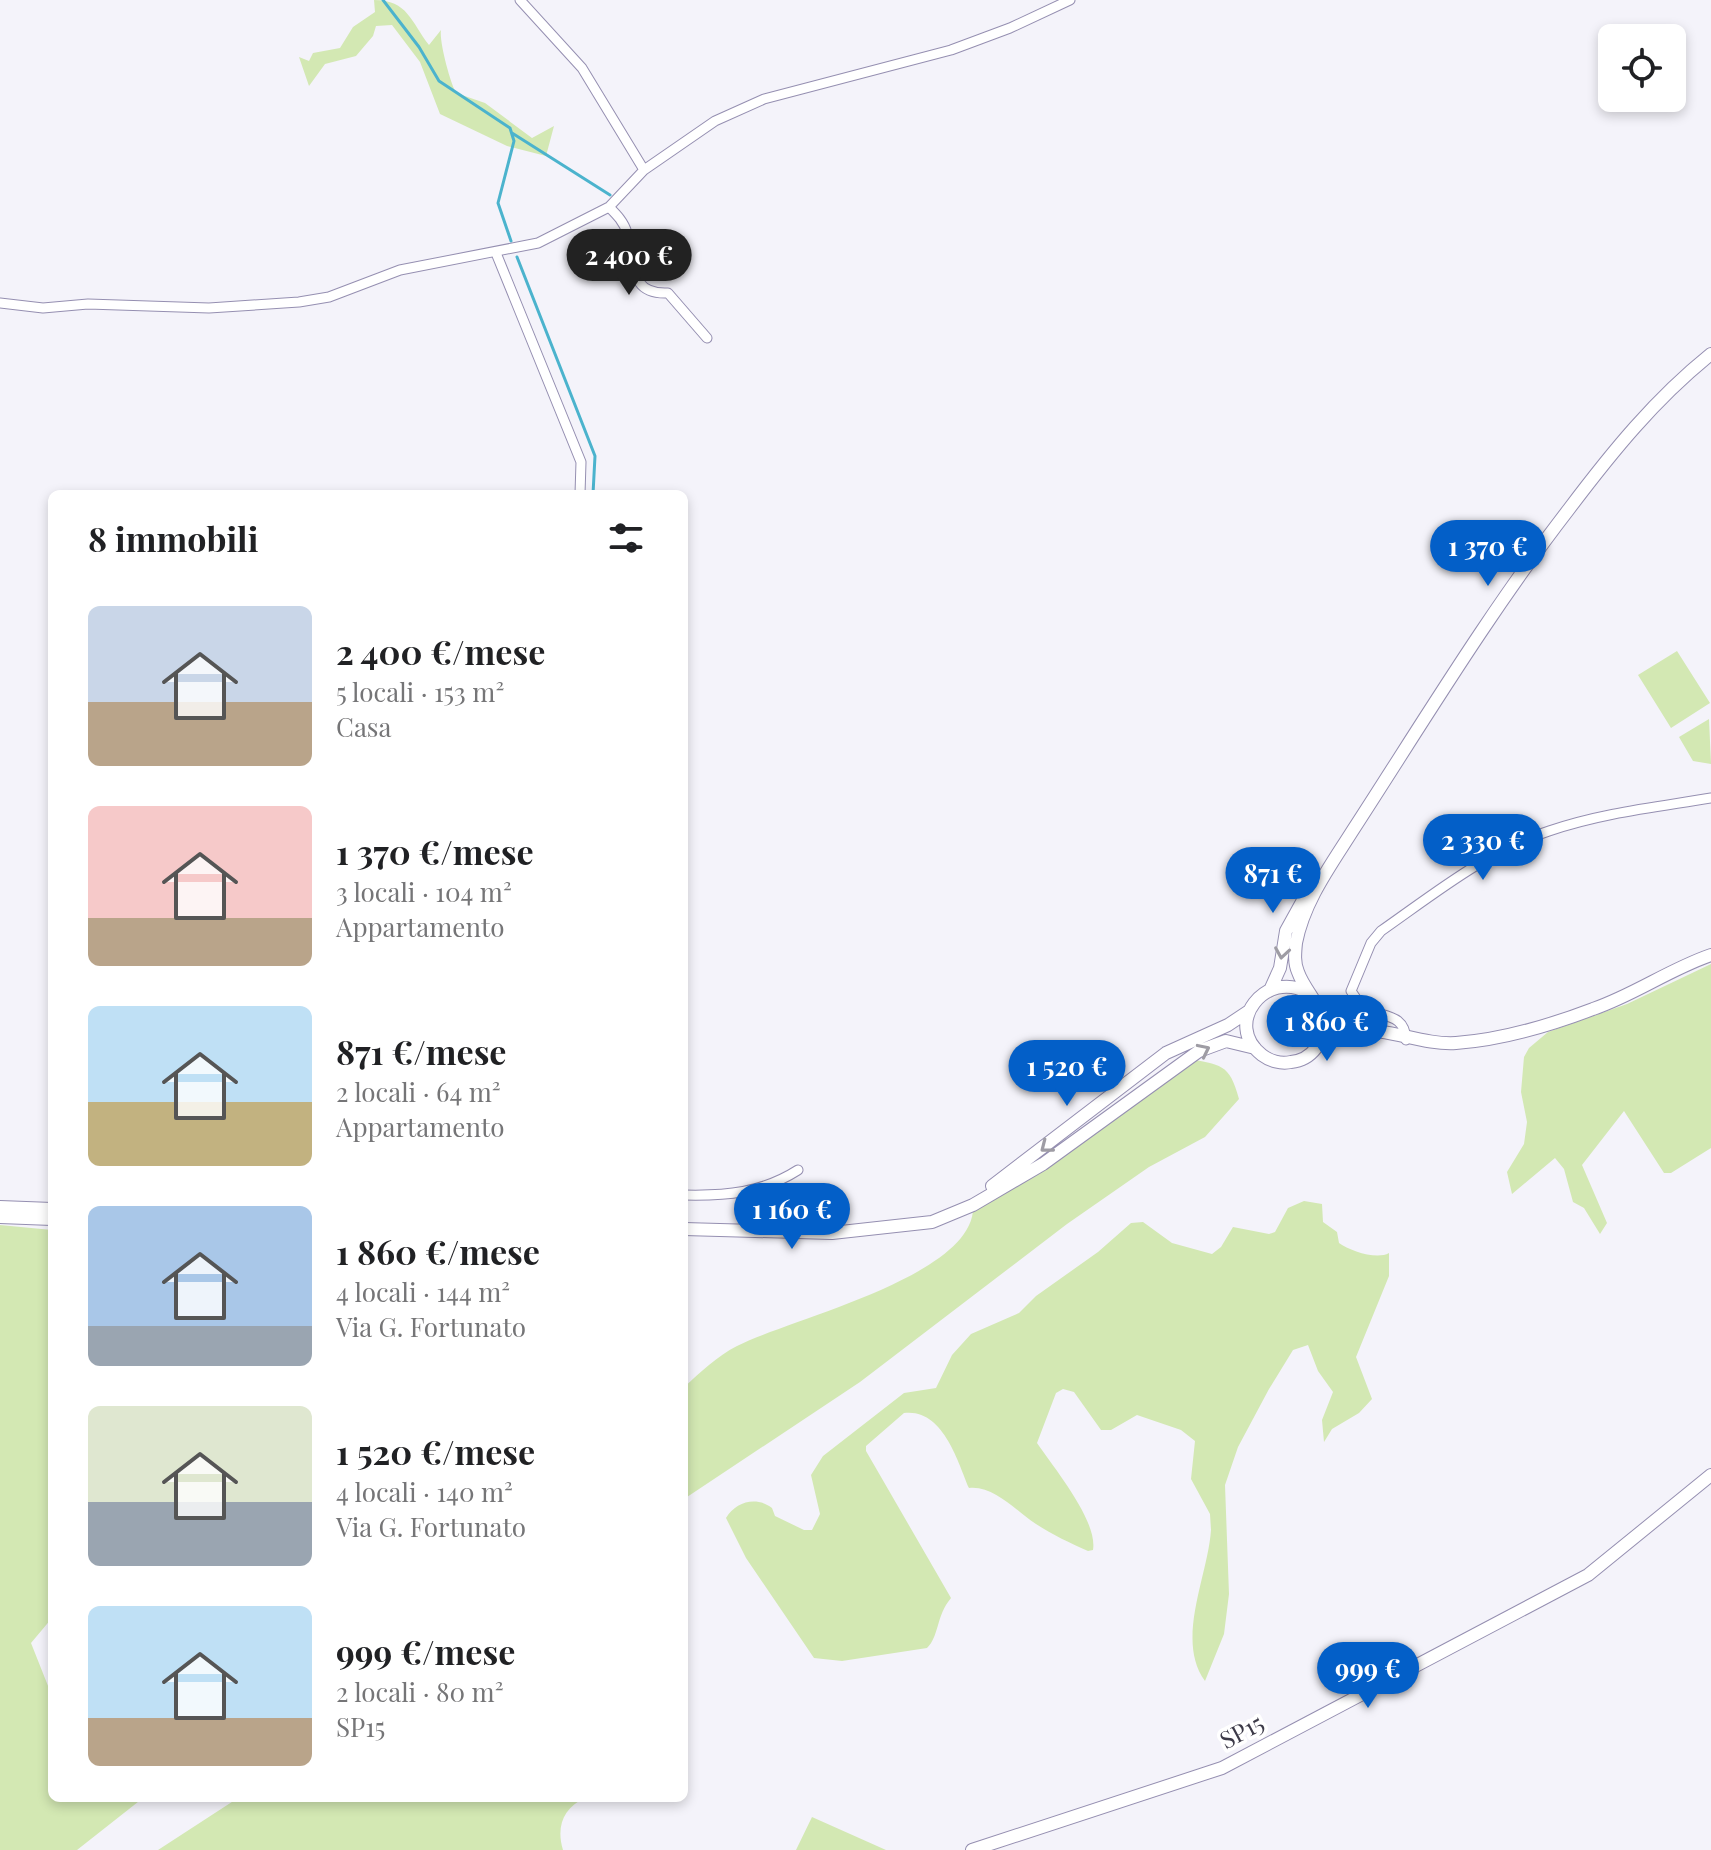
<!DOCTYPE html>
<html lang="it">
<meta charset="utf-8">
<style>
:root{--surface:#fff;--page:#f6f6f6;--text:#202124;--muted:#757577;--accent:#035fc8}
body{margin:0;font-family:"Playfair Display",serif;background:var(--page);color:var(--text);height:100vh;display:flex;flex-direction:column;font-size:30px;white-space:nowrap}
*{box-sizing:border-box;margin:0}
p{font-size:26px;color:var(--muted)}
.icon{flex:none;width:44px;height:44px;fill:none;stroke:currentColor;stroke-width:2;stroke-linecap:round;stroke-linejoin:round}
.map{position:relative;flex:1;overflow:hidden}
.details{position:absolute;left:48px;top:490px;width:640px;height:1312px;display:flex;flex-direction:column;background:var(--surface);border-radius:12px;box-shadow:0 4px 12px #0003}
.details>*{flex:none}
.tools{position:absolute;left:1598px;top:24px;display:grid;gap:16px}
.tools a{display:grid;place-items:center;width:88px;height:88px;border-radius:12px;background:var(--surface);box-shadow:0 4px 12px #0003;font-size:40px}
.price{position:absolute;translate:-50% -68px;padding:0 18px;border-radius:28px;background:var(--accent);color:#fff;font-size:26px;line-height:52px;filter:drop-shadow(0 2px 4px #0008)}
.price::after{content:'';position:absolute;left:50%;top:48px;width:24px;height:18px;margin-left:-12px;background:inherit;clip-path:polygon(0 0,100% 0,50% 100%)}
.price.selected{background:#222;color:#fff}
ul{padding:0;list-style:none}
li{display:flex;align-items:center;gap:24px;height:200px;padding:0 40px}
li span{display:grid;place-items:center;flex:none;width:224px;height:160px;border-radius:12px;color:#555}
li>.icon{margin-inline-start:auto}
span .icon{width:96px;height:96px;fill:#fffc;stroke-width:1}
li b{font-size:34px}
h2{display:flex;justify-content:space-between;align-items:center;height:96px;padding:0 40px;font-size:34px}
.map>svg:first-child{display:block}
.green{fill:#d3e8b3}
.lines{fill:none;stroke-linecap:round;stroke-linejoin:round}
.stream{stroke:#4bb3cd;stroke-width:3}
.street-casing{stroke:#958fb1;stroke-width:11}
.secondary-casing{stroke:#958fb1;stroke-width:14}
.street{stroke:#fff;stroke-width:9}
.secondary{stroke:#fff;stroke-width:12}
.oneway{stroke:#9e9ca4}
.labels{text-anchor:middle;stroke-width:7;stroke-linejoin:round;paint-order:stroke}
.street-label{font-size:24px;fill:#3c3a48;stroke:#fff}
</style>
<div class="map">
<svg width="1711" height="1850" viewBox="0 0 1711 1850">
<rect width="100%" height="100%" fill="#f4f3fa"/>
<path class="green" d="M374,0C408,0 411,22 429,45L441,30C439,41 450,82 456,93L485,103L532,138L554,126L546,156L507,146L440,114L420,62L392,25L376,26L373,36L356,56L325,64L309,86L299,57L309,61L313,53L340,48L353,27L375,12Z
M1677,651L1710,703L1671,728L1638,675Z
M1709,719L1711,764L1693,761L1679,737Z
M1711,964V1148L1671,1173H1664L1624,1111L1582,1165L1607,1223L1600,1234L1584,1208L1573,1202L1564,1169L1555,1158L1512,1194L1507,1172L1524,1144L1527,1122L1521,1092L1524,1057L1529,1048L1548,1032L1627,1004Z
M1186,1058C1221,1066 1229,1062 1239,1099L1205,1137L1149,1167L1067,1224L860,1382L684,1499V1387C700,1373 717,1356 737,1346C786,1320 978,1276 973,1205L1001,1190Z
M1304,1201L1322,1204L1323,1222L1337,1232L1339,1243C1350,1251 1377,1260 1389,1253V1276L1356,1357L1372,1399L1359,1413L1332,1429L1324,1442L1322,1420L1333,1392L1318,1371L1308,1345L1293,1350L1269,1389L1238,1447L1225,1485L1229,1594L1224,1634L1205,1681C1175,1640 1208,1576 1211,1530L1210,1514L1191,1479L1195,1441L1181,1430L1137,1415L1111,1430H1101L1074,1392L1063,1389L1056,1393L1037,1443C1054,1468 1098,1521 1093,1550L1088,1551C1070,1543 1053,1535 1036,1524C1017,1512 994,1485 969,1488C958,1462 943,1408 904,1413L866,1446V1451L951,1598C936,1616 939,1637 927,1648L842,1661L814,1658L746,1558L726,1518C736,1501 757,1496 772,1508L775,1516L804,1530H812L820,1514L811,1475L823,1456L904,1393L936,1388L952,1355L971,1334L1019,1313L1036,1296L1098,1252L1131,1223L1143,1222L1172,1243L1212,1254L1221,1247L1233,1227L1269,1234L1275,1232L1288,1208Z
M0,1225L52,1230V1618L31,1643L52,1696V1798H143L77,1850H0Z
M238,1798H585C563,1808 556,1827 563,1850H158Z
M812,1817L886,1850H796Z"/>
<g class="lines">
<path class="stream" d="M383,0L419,47L439,81L510,128L514,141L498,203L511,241
M512,133L610,195
M517,257L595,456L593,494"/>
<g class="street-casing">
<path id="street" d="M520,0L582,68L644,170
M609,207C617,215 624,222 627,233C636,261 627,295 668,293L707,338
M496,253L581,462L580,494
M0,303L43,308L88,304L209,308L299,302L329,297L400,270L538,243L609,207L644,170L715,121L764,99L951,50L1010,28L1070,0
M1406,1040C1405,1012 1381,1018 1362,1007L1351,991L1371,943L1381,931C1434,894 1487,851 1549,831C1601,813 1657,807 1711,798
M684,1195C726,1196 762,1193 798,1170"/>
</g>
<g class="secondary-casing">
<path id="secondary" d="M1271,988L1280,968L1286,931L1307,893
M1308,993C1266,968 1222,1024 1262,1055C1270,1061 1281,1064 1291,1062C1301,1061 1310,1056 1316,1048C1339,1018 1307,998 1298,972C1294,963 1295,953 1296,943C1304,901 1331,865 1353,830C1423,722 1490,611 1569,509C1612,452 1655,399 1711,354
M1320,1006L1332,1014L1370,1025
M1321,1044C1358,1011 1411,1046 1456,1043C1501,1040 1551,1025 1593,1009C1634,995 1670,969 1711,955
M992,1186L1166,1053L1228,1025L1249,1011
M0,1207L52,1209
M0,1217L52,1219
M684,1229L832,1233L932,1222L973,1205L1043,1164L1199,1051L1226,1041L1255,1048
M972,1850L1222,1768L1588,1575L1711,1475"/>
</g>
<use href="#street" class="street"/>
<use href="#secondary" class="secondary"/>
</g>
<defs><path id="oneway-chevron" d="M-2-3.5L2.5 0L-2 3.5" fill="none" stroke-width="1.6" stroke-linecap="round" stroke-linejoin="round" transform="scale(2)"/></defs>
<g class="oneway">
<use href="#oneway-chevron" transform="translate(1282 953) rotate(99)"/>
<use href="#oneway-chevron" transform="translate(1204 1050) rotate(-26)"/>
<use href="#oneway-chevron" transform="translate(1046 1147) rotate(142)"/>
</g>
<g class="labels">
<g class="street-label">
<text transform="translate(1242 1732) rotate(-28)" y="8">SP15</text>
</g>
</g>
</svg>
<div class="tools">
<a><svg class="icon" aria-label="locate" viewBox="0 0 24 24"><circle cx="12" cy="12" r="6"/><path d="M12 2v4M12 18v4M2 12h4M18 12h4"/></svg></a>
</div>
<b class="price selected" style="left:629px;top:297px">2 400 €</b>
<b class="price" style="left:1488px;top:588px">1 370 €</b>
<b class="price" style="left:1483px;top:882px">2 330 €</b>
<b class="price" style="left:1273px;top:915px">871 €</b>
<b class="price" style="left:1327px;top:1063px">1 860 €</b>
<b class="price" style="left:1067px;top:1108px">1 520 €</b>
<b class="price" style="left:792px;top:1251px">1 160 €</b>
<b class="price" style="left:1368px;top:1710px">999 €</b>
<section class="details">
<h2>8 immobili<svg class="icon" aria-label="filters" viewBox="0 0 24 24"><path d="M4 7h16M4 17h16"/><circle cx="9" cy="7" r="2"/><circle cx="15" cy="17" r="2"/></svg></h2>
<ul>
<li><span style="background:linear-gradient(#c9d6e8 60%,#b9a48a 0)"><svg class="icon" aria-label="home" viewBox="0 0 24 24"><path d="M3 11l9-7 9 7M6 9v11h12V9"/></svg></span><div><b>2 400 €/mese</b><p>5 locali · 153 m²</p><p>Casa</p></div></li>
<li><span style="background:linear-gradient(#f6c9c9 70%,#b9a48a 0)"><svg class="icon" aria-label="home" viewBox="0 0 24 24"><path d="M3 11l9-7 9 7M6 9v11h12V9"/></svg></span><div><b>1 370 €/mese</b><p>3 locali · 104 m²</p><p>Appartamento</p></div></li>
<li><span style="background:linear-gradient(#bfe0f5 60%,#c2b280 0)"><svg class="icon" aria-label="home" viewBox="0 0 24 24"><path d="M3 11l9-7 9 7M6 9v11h12V9"/></svg></span><div><b>871 €/mese</b><p>2 locali · 64 m²</p><p>Appartamento</p></div></li>
<li><span style="background:linear-gradient(#a9c7e8 75%,#9aa5b1 0)"><svg class="icon" aria-label="home" viewBox="0 0 24 24"><path d="M3 11l9-7 9 7M6 9v11h12V9"/></svg></span><div><b>1 860 €/mese</b><p>4 locali · 144 m²</p><p>Via G. Fortunato</p></div></li>
<li><span style="background:linear-gradient(#dfe7d0 60%,#9aa5b1 0)"><svg class="icon" aria-label="home" viewBox="0 0 24 24"><path d="M3 11l9-7 9 7M6 9v11h12V9"/></svg></span><div><b>1 520 €/mese</b><p>4 locali · 140 m²</p><p>Via G. Fortunato</p></div></li>
<li><span style="background:linear-gradient(#bfe0f5 70%,#b9a48a 0)"><svg class="icon" aria-label="home" viewBox="0 0 24 24"><path d="M3 11l9-7 9 7M6 9v11h12V9"/></svg></span><div><b>999 €/mese</b><p>2 locali · 80 m²</p><p>SP15</p></div></li>
</ul>
</section>
</div>
